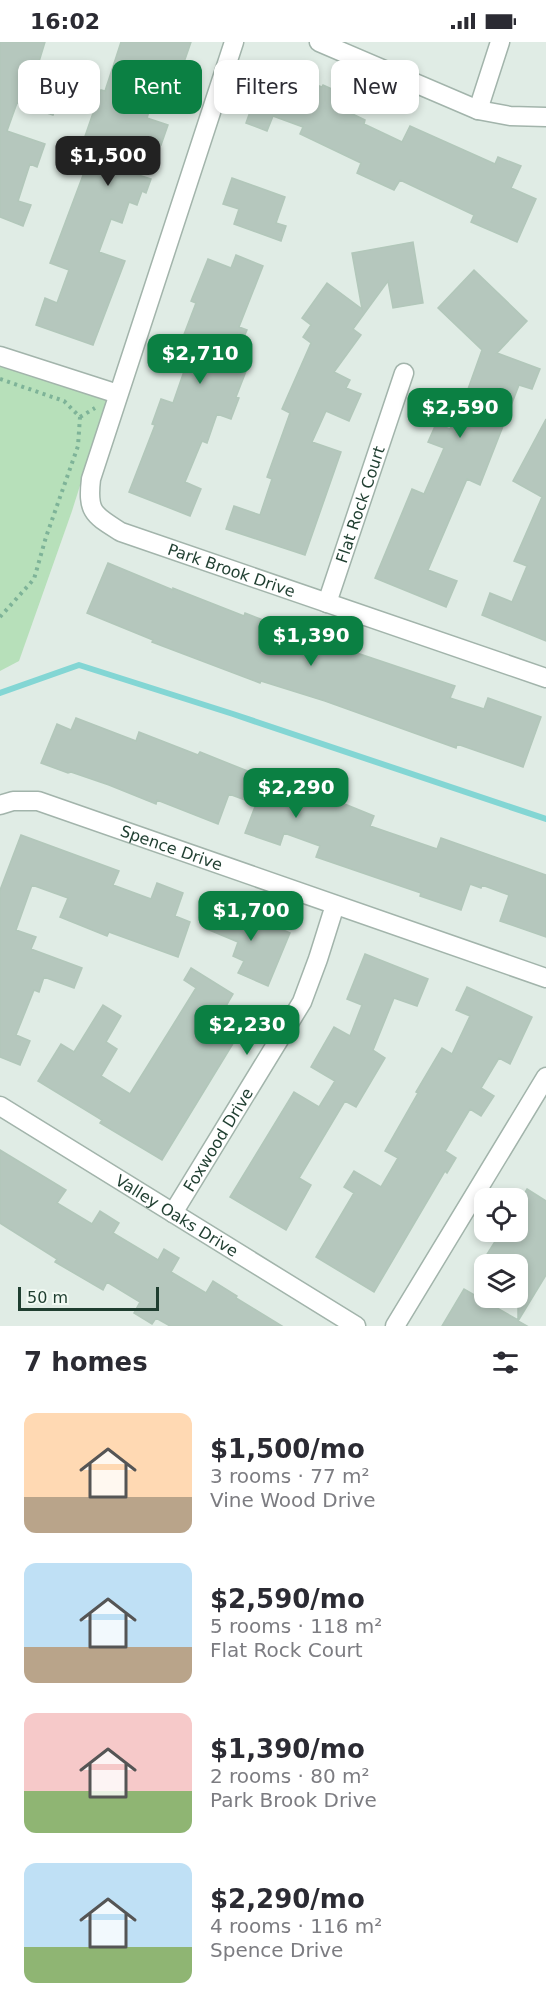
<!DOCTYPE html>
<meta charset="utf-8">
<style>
:root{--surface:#fff;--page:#f7f7f7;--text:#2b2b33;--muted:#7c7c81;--accent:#0b8043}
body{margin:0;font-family:"DejaVu Sans",sans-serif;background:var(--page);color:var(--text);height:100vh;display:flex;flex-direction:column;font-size:22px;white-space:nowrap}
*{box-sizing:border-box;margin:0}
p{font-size:20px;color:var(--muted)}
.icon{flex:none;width:33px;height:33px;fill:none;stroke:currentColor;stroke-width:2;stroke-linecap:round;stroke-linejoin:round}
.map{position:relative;height:1284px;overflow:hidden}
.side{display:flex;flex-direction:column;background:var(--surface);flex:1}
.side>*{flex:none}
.top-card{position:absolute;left:18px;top:18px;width:510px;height:54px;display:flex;gap:12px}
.fabs{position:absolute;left:474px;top:1146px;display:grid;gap:12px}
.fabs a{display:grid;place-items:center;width:54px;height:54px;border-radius:12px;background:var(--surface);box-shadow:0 3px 9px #0003;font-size:30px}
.scale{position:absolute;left:18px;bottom:15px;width:141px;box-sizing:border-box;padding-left:6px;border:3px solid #1f3e30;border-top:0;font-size:16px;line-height:21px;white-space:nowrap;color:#1f3e30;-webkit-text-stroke:4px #f1f9f3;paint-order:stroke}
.price{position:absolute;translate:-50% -51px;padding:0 14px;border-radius:12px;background:var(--accent);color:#fff;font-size:20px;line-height:39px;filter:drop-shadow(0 2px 3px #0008)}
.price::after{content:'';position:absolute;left:50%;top:36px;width:18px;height:14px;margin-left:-9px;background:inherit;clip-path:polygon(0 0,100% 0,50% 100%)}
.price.current{background:#222;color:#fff}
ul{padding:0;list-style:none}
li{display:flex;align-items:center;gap:18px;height:150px;padding:0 24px}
li span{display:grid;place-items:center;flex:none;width:168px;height:120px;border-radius:12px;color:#555}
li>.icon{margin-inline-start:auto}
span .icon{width:72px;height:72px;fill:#fffc;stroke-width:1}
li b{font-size:26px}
h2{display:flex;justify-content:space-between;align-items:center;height:72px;padding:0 24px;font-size:26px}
.tag{padding:0 21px;border-radius:12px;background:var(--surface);box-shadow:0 3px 9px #0003;font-size:21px;line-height:54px}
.tag.current{background:var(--accent);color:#fff}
.status{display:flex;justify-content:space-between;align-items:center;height:42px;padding:0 30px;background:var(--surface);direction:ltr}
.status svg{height:16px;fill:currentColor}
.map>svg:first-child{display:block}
.green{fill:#b7e0ba}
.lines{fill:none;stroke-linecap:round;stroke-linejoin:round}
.stream{stroke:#83d6d4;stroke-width:6}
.building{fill:#b5c7bd;stroke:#b2c7ba;stroke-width:1.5}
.street-casing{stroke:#a2b4ab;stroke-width:21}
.path{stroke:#7eb398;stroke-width:4;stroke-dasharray:3 4.5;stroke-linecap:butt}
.street{stroke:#fff;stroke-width:18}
.labels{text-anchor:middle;stroke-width:4.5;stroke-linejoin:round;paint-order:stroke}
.street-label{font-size:16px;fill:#1f3e30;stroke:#f1f9f3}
</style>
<div class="status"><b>16:02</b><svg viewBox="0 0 49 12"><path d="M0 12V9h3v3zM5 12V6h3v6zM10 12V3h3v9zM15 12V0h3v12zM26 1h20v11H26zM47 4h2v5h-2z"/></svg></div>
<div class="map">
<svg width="546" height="1284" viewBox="0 0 546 1284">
<rect width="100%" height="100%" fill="#e0ece5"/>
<path class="green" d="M0,323L107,358L72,469L19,619L0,629Z"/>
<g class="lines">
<path class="stream" d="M0,651L79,623L233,672L546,777"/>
</g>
<path class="building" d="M0,0H45L34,36L62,45L53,73L17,61L7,89L45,102L37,125L30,122L18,159L31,163L23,184L0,175Z
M121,0H191L181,29L164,23L147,76L168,83L161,103L141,96L129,130L151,137L146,151L142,149L137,163L129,160L122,181L111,177L99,210L125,219L93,303L36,283L45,256L57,261L69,228L50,221L94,104L83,100L101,48L105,49Z
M266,25L322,45L323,43L345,53L340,66L365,78L364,82L402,100L410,84L495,122L498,115L521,124L511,146L536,157L517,200L471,180L474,173L400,138L394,148L357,131L361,121L300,92L303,85L273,74L267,89L246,81Z
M232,136L285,155L276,181L286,184L281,199L234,182L239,167L223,162Z
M413,200L423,261L393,266L388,239L353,287L361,293L334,330L350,338L346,346L361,352L349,379L326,369L312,400L341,410L305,513L226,487L234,464L260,473L272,437L267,435L290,371L282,367L311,301L303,295L311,283L302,276L327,241L362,267L352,211Z
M236,213L263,224L239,285L247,288L236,314L250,319L236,355L239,356L231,377L217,372L207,401L202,399L185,440L201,447L190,474L129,450L155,383L152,382L161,357L173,361L190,312L178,308L196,261L191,259L208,217L231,226Z
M474,228L527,279L497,311L540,327L532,347L519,343L480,443L467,437L428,528L457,539L446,565L375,536L412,447L424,452L444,406L428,400L436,382L450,387L455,374L458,375L482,308L438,266Z
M546,377V599L482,573L490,551L512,560L527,524L514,519L542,455L513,439Z
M108,521L173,548V546L244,574L245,571L300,592V590L343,604L342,606L455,644L450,656L484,667L488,656L541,675L523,725L457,702L456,706L325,659L261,639L260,641L152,600L153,598L87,571Z
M76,676L136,699L139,690L198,713L200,710L265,736L266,733L315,750L374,774L370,784L437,807L441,796L546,833V895L500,879L509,853L482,843L481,846L470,842L461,868L420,854L421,851L316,815L320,804L284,791L280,803L245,791L256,762L229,752L218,782L157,758L156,762L109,743L71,730L68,731L41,721L57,682L71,688Z
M21,793L119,829L113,843L151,857L157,841L183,851L175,874L190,880L178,915L109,890L107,894L60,875L68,856L32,843L16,888L36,895L31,907L82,926L74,946L44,935L39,950L34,948L16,993L30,999L20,1023L0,1015V848Z
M218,860L290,891L268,944L238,931L244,919L233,914L238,900L207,887Z
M365,912L428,937L417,964L394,956L373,1008L385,1016L356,1065L345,1059L299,1136L311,1143L286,1188L230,1155L294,1050L319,1065L335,1039L311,1025L334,985L350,994L362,963L347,957Z
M191,926L233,952L226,964L248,977L162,1118L100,1081L102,1078L38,1039L61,1002L74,1010L103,963L121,974L106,1000L117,1007L101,1034L130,1052L196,946L184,938Z
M467,945L532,975L510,1022L499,1016L481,1046L494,1054L481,1074L470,1067L445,1109L456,1116L447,1131L445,1129L374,1250L316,1215L354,1151L344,1145L354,1129L381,1145L398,1116L385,1109L418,1051L416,1050L442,1006L452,1012L470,974L456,968Z
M0,1108L66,1148L57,1161L92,1182L100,1169L119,1181L113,1191L158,1218L164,1207L179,1216L171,1230L206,1251L213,1239L237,1254L236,1256L282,1284H170L156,1276L152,1282L134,1271L140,1260L107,1240L103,1248L55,1220L57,1217L0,1181Z
M527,1147L546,1159V1233L518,1279L527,1284H442L464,1247L518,1278V1222H493L484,1217L501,1190H518V1162Z"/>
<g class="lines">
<g class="street-casing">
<g id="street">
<path id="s1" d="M234,0L91,437C87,471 94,473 121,490L546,636"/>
<path d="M319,0L478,68L510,74L546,75"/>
<path d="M478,68L500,0"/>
<path d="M0,314L118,352"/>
<path id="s2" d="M327,561L404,331"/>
<path id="s3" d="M0,763L13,759H38L546,936"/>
<path id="s4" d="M0,1064L356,1284"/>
<path id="s5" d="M173,1171L302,960L318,917L335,863"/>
<path d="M395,1284L546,1035"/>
</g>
</g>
<path class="path" d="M0,337L64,359L80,375L78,404L46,495L34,537L0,575
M80,375L95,366"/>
<use href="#street" class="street"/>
</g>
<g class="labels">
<g class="street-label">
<text dy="6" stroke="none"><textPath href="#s2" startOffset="104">Flat Rock Court</textPath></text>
<text dy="6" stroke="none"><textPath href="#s1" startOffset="644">Park Brook Drive</textPath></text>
<text dy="6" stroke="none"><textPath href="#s3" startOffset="180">Spence Drive</textPath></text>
<text dy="6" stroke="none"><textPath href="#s5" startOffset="86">Foxwood Drive</textPath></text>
<text dy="6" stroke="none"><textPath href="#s4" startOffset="208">Valley Oaks Drive</textPath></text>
</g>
</g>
</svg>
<div class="fabs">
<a><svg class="icon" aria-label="locate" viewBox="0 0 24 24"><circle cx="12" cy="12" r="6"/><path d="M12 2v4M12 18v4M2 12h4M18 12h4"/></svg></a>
<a><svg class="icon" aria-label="layers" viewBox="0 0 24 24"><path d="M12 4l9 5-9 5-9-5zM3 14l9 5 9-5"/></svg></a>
</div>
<div class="scale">50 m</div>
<b class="price current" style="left:108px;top:145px">$1,500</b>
<b class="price" style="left:200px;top:343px">$2,710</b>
<b class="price" style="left:460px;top:397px">$2,590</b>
<b class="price" style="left:311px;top:625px">$1,390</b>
<b class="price" style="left:296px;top:777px">$2,290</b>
<b class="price" style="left:251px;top:900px">$1,700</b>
<b class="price" style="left:247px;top:1014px">$2,230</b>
<div class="top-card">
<a class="tag">Buy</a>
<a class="tag current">Rent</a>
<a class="tag">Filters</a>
<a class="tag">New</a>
</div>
</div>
<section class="side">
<h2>7 homes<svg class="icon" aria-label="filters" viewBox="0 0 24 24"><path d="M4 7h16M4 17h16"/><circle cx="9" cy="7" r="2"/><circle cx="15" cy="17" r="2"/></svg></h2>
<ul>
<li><span style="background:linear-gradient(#ffd9b3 70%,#b9a48a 0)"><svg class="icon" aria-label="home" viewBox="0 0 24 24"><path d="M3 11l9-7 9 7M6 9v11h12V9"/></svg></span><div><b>$1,500/mo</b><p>3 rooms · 77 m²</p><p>Vine Wood Drive</p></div></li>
<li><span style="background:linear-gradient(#bfe0f5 70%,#b9a48a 0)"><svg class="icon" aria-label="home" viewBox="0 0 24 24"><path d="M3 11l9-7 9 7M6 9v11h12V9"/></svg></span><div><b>$2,590/mo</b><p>5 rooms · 118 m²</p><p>Flat Rock Court</p></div></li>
<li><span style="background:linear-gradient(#f6c9c9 65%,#8fb573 0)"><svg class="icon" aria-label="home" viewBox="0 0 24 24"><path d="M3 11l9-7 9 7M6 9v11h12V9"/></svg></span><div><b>$1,390/mo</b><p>2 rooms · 80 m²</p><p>Park Brook Drive</p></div></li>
<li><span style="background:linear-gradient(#bfe0f5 70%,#8fb573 0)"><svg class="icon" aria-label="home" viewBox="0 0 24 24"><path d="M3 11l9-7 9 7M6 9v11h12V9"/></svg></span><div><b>$2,290/mo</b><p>4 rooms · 116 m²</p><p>Spence Drive</p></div></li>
</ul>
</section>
